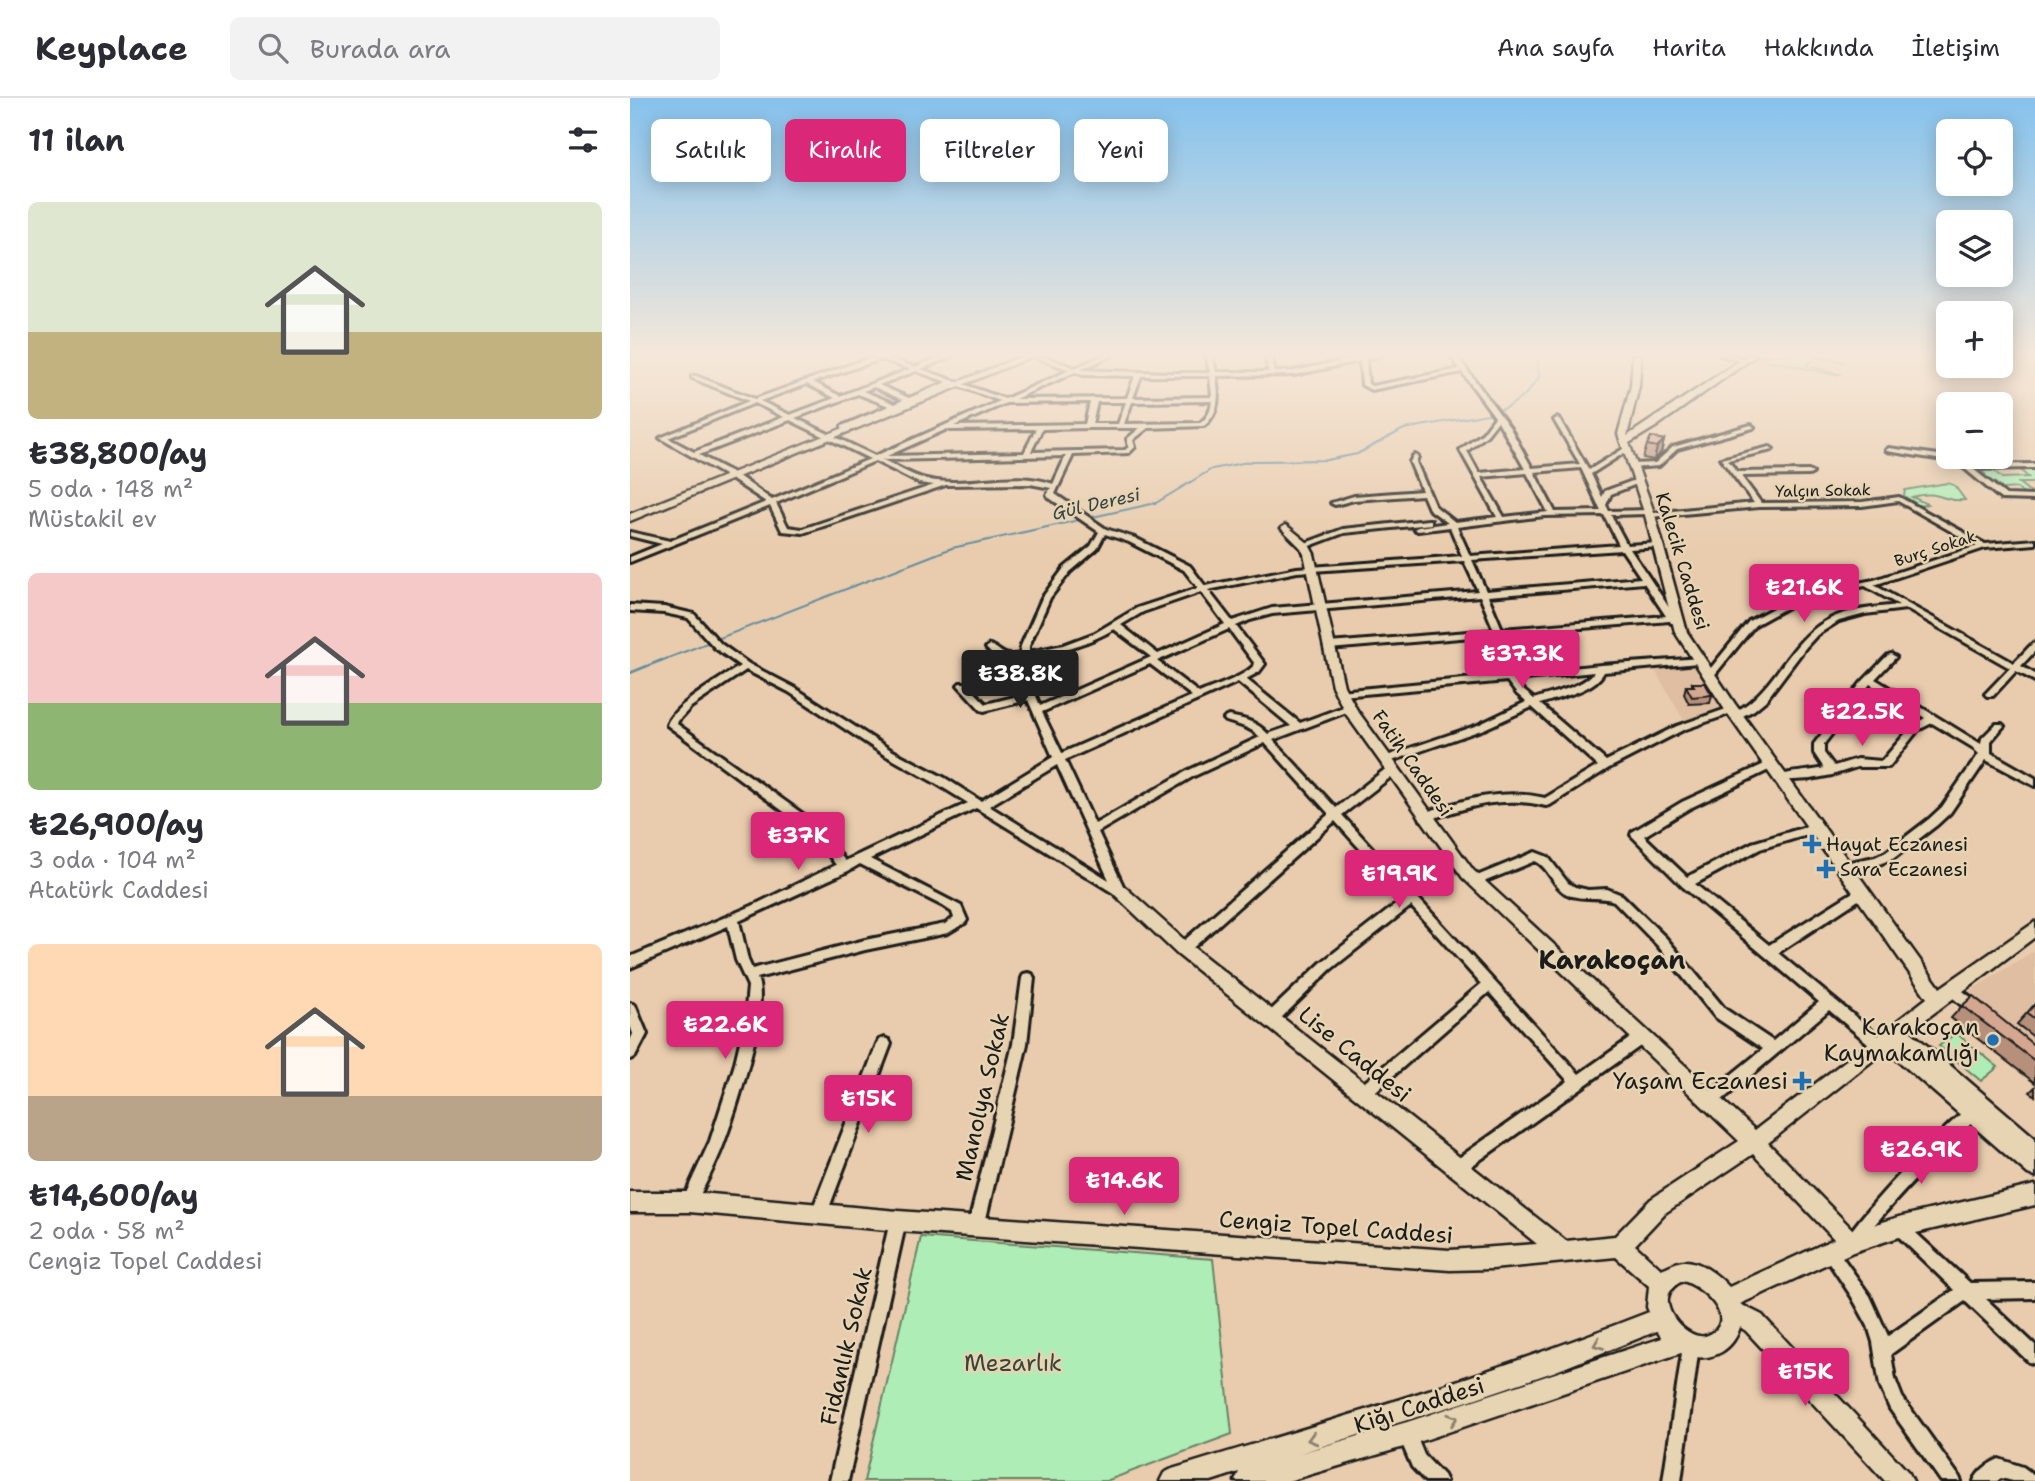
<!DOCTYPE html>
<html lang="tr">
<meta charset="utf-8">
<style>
:root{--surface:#fff;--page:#f2f2f3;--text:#2b2b33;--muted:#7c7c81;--line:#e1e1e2;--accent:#db2777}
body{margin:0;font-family:"Shantell Sans",sans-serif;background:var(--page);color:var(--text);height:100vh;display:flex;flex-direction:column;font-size:26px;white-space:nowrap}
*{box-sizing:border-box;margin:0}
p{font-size:23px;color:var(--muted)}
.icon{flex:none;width:38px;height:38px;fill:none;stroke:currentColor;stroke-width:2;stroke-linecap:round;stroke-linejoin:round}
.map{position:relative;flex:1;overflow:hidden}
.details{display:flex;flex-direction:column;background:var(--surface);width:630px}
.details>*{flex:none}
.hud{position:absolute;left:21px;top:21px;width:665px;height:63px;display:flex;gap:14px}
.buttons{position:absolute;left:1306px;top:21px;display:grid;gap:14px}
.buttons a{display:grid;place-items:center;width:77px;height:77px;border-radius:10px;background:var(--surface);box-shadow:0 4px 18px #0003;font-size:35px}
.price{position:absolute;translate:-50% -60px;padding:0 16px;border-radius:7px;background:var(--accent);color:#fff;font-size:23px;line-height:46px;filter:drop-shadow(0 2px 4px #0008)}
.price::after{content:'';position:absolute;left:50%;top:42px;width:21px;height:16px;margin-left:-10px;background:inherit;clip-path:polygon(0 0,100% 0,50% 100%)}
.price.current{background:#222;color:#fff}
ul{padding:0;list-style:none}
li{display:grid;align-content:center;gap:14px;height:371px;padding:0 28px}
li span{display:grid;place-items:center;height:217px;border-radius:10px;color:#555}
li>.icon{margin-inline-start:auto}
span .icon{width:126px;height:126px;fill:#fffc;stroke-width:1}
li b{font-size:30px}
h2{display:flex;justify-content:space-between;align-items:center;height:84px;padding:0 28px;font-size:30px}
.pill{padding:0 24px;border-radius:10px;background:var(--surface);box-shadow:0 4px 18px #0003;font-size:24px;line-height:63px}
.pill.current{background:var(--accent);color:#fff}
header{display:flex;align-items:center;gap:42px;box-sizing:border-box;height:98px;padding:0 35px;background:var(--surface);border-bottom:2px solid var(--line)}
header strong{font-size:33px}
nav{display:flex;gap:38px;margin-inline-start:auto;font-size:24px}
.search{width:490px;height:63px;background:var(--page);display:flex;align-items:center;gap:18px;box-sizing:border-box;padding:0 24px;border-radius:10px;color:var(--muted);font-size:26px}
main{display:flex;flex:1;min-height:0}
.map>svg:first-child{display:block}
.built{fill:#dfbea1}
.green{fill:#aeedb5;stroke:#658468;stroke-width:2}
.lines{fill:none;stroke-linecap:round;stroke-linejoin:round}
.stream-far1{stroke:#638c9e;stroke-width:2}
.stream{stroke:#638c9e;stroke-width:2.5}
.street-casing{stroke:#1c1c1c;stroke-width:6}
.secondary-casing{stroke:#1c1c1c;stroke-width:5}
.street{fill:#e7d4b2;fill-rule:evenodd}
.secondary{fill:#e7d4b2;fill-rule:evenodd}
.wall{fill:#b7907c;stroke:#1c1c1c;stroke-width:2}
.shaded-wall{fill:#957565;stroke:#1c1c1c;stroke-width:2}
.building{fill:#d5a790;stroke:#1c1c1c;stroke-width:2}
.oneway{stroke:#8c816e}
.poi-dot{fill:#1f6fb2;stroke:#e7d4b2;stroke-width:2.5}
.labels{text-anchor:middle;stroke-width:5;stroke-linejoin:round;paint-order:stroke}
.far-street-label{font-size:16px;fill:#1c1c1c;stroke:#e7d4b2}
.far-water-label{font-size:18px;font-style:italic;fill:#344147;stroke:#e7d4b2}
.street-label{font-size:19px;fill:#1c1c1c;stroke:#e7d4b2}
.poi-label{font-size:19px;fill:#1c1c1c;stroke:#e7d4b2;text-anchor:start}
.near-poi-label{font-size:23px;fill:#1c1c1c;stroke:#e7d4b2;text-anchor:end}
.near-street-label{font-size:23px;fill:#1c1c1c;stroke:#e7d4b2}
.near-park-label{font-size:23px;fill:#39463b;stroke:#e7d4b2}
.district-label{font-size:26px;font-weight:bold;fill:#1c1c1c;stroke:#e7d4b2}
</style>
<header>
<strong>Keyplace</strong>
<div class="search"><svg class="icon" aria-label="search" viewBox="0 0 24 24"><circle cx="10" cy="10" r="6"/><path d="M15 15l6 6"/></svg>Burada ara</div>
<nav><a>Ana sayfa</a><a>Harita</a><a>Hakkında</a><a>İletişim</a></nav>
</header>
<main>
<section class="details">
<h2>11 ilan<svg class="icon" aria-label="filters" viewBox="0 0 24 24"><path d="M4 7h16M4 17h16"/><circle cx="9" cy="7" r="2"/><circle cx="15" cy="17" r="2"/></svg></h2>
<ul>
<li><span style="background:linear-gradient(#dfe7d0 60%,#c2b280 0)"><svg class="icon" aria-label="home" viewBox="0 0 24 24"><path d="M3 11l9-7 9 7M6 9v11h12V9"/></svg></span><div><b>₺38,800/ay</b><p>5 oda · 148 m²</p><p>Müstakil ev</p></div></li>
<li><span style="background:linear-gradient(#f6c9c9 60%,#8fb573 0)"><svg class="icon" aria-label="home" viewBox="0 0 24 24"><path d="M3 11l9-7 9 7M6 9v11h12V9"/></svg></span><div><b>₺26,900/ay</b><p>3 oda · 104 m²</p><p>Atatürk Caddesi</p></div></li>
<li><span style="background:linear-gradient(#ffd9b3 70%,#b9a48a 0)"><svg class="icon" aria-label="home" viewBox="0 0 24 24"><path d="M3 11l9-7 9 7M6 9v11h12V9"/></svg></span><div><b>₺14,600/ay</b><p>2 oda · 58 m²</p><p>Cengiz Topel Caddesi</p></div></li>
</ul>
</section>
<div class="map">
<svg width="1405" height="1383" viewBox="0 0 1405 1383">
<rect width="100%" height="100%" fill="#e9ccad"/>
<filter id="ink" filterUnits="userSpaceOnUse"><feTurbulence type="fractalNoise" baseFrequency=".0143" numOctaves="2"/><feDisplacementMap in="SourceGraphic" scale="14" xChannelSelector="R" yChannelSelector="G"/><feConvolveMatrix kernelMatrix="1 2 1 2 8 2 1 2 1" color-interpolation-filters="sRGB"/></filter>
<g filter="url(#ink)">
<path class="built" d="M1060,566L1069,569L1097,611L1055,624L1023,569Z
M1402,854L1405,855V954L1332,898Z"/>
<path class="green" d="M1130,257H1183L1215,264L1185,260L1176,267L1209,276L1205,277L1133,261Z
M1348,370L1362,371L1372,380L1398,379L1388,370H1404L1405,385H1389L1405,398L1397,399L1387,390L1373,391L1364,384H1357L1348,377L1355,376Z
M1317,385L1324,387L1335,402C1313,405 1310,391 1282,399L1297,406L1290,408L1274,398L1275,392Z
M1326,935L1368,969L1351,983L1309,948Z
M291,1139L583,1161L602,1336L476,1383H234Z"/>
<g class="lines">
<path class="stream-far1" d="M28,564L322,450L526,405L582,371L623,363L697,362L727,356L774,331L858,316L878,309L894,298L909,280L907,257"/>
<path class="stream" d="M0,575L32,562"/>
<g class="street-casing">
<path id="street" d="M247,257H258L256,259L285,269L316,257H325L291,271L375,301L440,272L400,257H409L445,270L474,257H482L450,272L540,275H580L576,257H582L586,274H638L636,257H642L644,274L664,273L730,259V257H752L736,261L738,286L742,288L830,271L820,257H826L880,330L902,370L950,366L924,322L927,320L930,322L959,372L993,351H997V353L961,376L972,399L975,393L1005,382L1012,384L981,396L976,407L979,413L1019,412L1022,415L1124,405L1091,361L1140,349L1143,351L1142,352L1098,362L1107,374L1179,373L1183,375L1179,377L1111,378L1131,405L1232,404L1269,399L1355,446L1405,442V446L1355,450L1244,487L1384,565L1402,546L1405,545V553L1391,568L1405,576V583L1386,573L1363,598H1357L1355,596L1357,594L1380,570L1276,511L1235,516L1209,523L1187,537L1176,549L1136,602L1124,612L1109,620H1103L1101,618L1105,614L1053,632L979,670L920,707L916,708C870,697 838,709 795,723L791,722L790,719L791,716C832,702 871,690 915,700L968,668L902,609L854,631L759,664H751L750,662L751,660L848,627L896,604L887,596L877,583L712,598L709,597L707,595L709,593L875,577L879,575L883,576L866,537L699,551L695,548L699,545L864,532L850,498L642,516L620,522L606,528L635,566L629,574L616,581L670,625L716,608H722L724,610L722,612L643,642L706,710L758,669H766L767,672L766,675L712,717L949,976L1006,936L1011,934L1016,936L1018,940L1016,944L833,1074L828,1076L823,1074L821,1069L823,1064L938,983L859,894L739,999L734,1000L729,999L727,994L729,989L851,886L781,808L700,872L647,924L642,926L637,924L636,920L637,916L692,864L774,800L705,723L557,855L553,856L549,855L547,851L549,847L699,716L635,645L564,678L468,734L495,792L499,796L497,799L493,801L346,710L240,761L331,808L337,822L335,825L318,835L235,852L127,880C140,909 106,1013 94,1045C86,1067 74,1088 64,1109L59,1111L54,1109L52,1104L80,1043L104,969L115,923L118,888L106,862L98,828L0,870V859L122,808L206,767L186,740L169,725L37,627C42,608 92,580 110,568L85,550L58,520L34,515L0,513V507L34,509L64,516L91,546L119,566L165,590L261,652L315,680L351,703L423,659L398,602L354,613L351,612L328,587L330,585H336L356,606L396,596L387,575L389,562C375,565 365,561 356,550L360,547C373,553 373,560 390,556L391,548L412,500L434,470L461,448L469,434L418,399L417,397L421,390L400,386L316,387L173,435L152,433L140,408L0,464V459L32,446L0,438V434L40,443L136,404L101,381L30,340L119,303L62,280V278H66L125,301ZM251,261L280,271L210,298L183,284ZM730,263L732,287L741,292L832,274L865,319L853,335L830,352L867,419L825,424L805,408L786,364L788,359L785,357L783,358L780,364L792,393L724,398L701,405L705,407L724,402L793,397L799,411L818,425L788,429L784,431L788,433L820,429L832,458L667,470L575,488L560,468L505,440L476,431L425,396L443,357L499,355L505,349L503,342L518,330L574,328C590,315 589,297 586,278L664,277ZM286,273L317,284L279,300L249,287ZM445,274L453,277L505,278L497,300L385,301ZM511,278H580L582,299L503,300ZM177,286L205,300L160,317L130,303ZM323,286L370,303L245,358L165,320L228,296L259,308L212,328V330L214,331L278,305H284V303ZM244,289L273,302L265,306L233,293ZM582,303C581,313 578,319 570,325L494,326L502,304ZM460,304L455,326L324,328L376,305ZM467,304H496L488,326H462ZM125,305L154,319L64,354L38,340ZM160,322L240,361L142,402L107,377L69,357ZM868,323L895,371L849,375L837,353L857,337ZM460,330H510L497,341L499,349L495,352L401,354L412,331ZM317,331L320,332L406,331L394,355L257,358ZM436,358L423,386C383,371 337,391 296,381C281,378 265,367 251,361L255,362ZM245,363L289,385L304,387L172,431L158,429L146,405ZM951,370L971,413L925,414L904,374ZM897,375L918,414L874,419L851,379ZM1268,403L1347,448L1244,482L1169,496L1119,523L1076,576L1074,578L1076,580H1082L1125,527L1174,500L1235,488L1269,507C1244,510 1217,511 1196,523C1157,545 1145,593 1105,614L1107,612L1105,610H1099L1047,628L976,663L910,606C930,599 964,593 974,574L1068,565L1073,562L1071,560L971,567L892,575L875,536L1040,523L1041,525H1047L1048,523L1000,451L1029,449L1033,447L1029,445L997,447L981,417L1017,416L1020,419L1129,409L1232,408ZM974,417L989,447L840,458L827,429L914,418ZM475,436L499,444L554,472L568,490L507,510L465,535L433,547L399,554V548L420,500L440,474L467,451ZM992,452L1011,480L856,493L842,462ZM834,463L848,493L642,510L602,523L578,492L667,474ZM1014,485L1036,518L872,531L858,498ZM571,494L595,526L528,556L491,527L513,514ZM484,531L521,559L410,608L397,575L398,560C428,553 458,547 484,531ZM599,531L625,566C615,579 585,588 569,595L527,563ZM520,566L562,598L432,655L412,614ZM116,572L159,594L253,656L307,686L338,705L215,763L194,734L177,719L47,626L48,623L61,609ZM964,574C954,589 921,595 904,601L893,592L886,582ZM608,584L661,628L638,636C627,624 615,621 599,618L596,619L594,621L596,623C609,627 620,629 630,639L557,673L465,726L435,662ZM427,667L479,782L359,708ZM230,766L313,808L322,814L324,820L315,826L235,842L122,871L118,862L109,823L218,773Z
M1090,257H1102L1118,262L1115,264Z
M1121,327L1124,329L1123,330L1047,351L1029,368L1002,370L999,368L1002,366L1025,365L1043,349Z
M1259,350L1315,358L1337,367L1405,366V370L1343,371L1376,397L1405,398V402L1371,401L1334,370L1313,362L1257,353L1256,352Z
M798,422H801V426L714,435L677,449H674L670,447L713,431Z
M1261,556L1266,559L1245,581L1351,646L1352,640L1366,626H1372L1374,628L1372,630L1361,643V655L1405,680V688L1356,662L1320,715L1307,727L1264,760L1247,767L1214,773L1210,772L1208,769L1210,766L1245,759L1256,754L1299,721L1312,709L1349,656L1342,649L1302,625L1288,632L1259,669H1227L1202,677L1181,681L1146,683L1145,680C1155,673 1180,674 1194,670L1184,655V646L1231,585L1258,557ZM1240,586L1295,620L1282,628L1252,663L1227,661L1204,668L1194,655V646Z
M1141,663L1146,667L1145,669L1060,710L1014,738L1057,779L1122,745L1186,726L1190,727L1191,730L1190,733L1130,751L1065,786L1139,847L1228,791L1232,789L1236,791L1238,794L1236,797L1148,855L1256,944L1258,948L1256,952L1251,954L1246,952L1199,912L1085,1008L1080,1009L1075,1008L1073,1003L1075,998L1133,951L1085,919L1028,848L984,803C968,797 952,804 935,795C922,787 919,769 905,763L846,787L842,786L840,783L842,780L905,754L918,759L938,785L945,789L958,792L977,791L992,797L1036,840L1095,911L1143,943L1189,904L1052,788L1001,737L1002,734L1052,704Z
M398,875L402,876L404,880L397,946L354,1129L351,1134L346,1137L341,1134L338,1129L383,946L392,880L394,876Z
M1321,886L1325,887L1351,907L1352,911L1351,915L1346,917L1341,915L1317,895L1315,891L1317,887Z
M0,905L5,907L17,936L5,959L0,961V942L3,936L0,927Z
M254,940L259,942L261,946L197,1115L194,1120L189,1123L184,1120L181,1115L247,946L249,942Z
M1342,1008L1347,1010L1349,1015L1347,1020C1305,1060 1264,1101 1228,1147L1223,1150L1218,1147L1215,1142L1218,1137C1253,1091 1294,1050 1337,1010Z
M268,1115L273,1118L276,1123L218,1383H200L260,1123L263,1118Z
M1269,1121L1274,1124L1340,1185L1405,1184V1200L1356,1201L1405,1247V1266L1399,1264L1335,1203L1261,1256L1265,1281L1272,1299L1328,1377L1331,1383H1311L1260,1311L1250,1288L1243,1244L1238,1228L1222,1199L1192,1154L1195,1149L1200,1146L1205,1149L1240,1198L1258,1238L1324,1192L1264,1134L1261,1129L1264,1124Z
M1061,1240L1067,1242L1069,1248L1051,1383H1033L1053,1248L1055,1242Z
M777,1327L783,1330L794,1357L813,1377L816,1383H795L782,1369L768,1336L771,1330Z
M1369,1361L1393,1369L1404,1377L1405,1383H1383L1371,1380L1367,1383H1344C1348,1373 1359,1365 1369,1361Z"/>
</g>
<g class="secondary-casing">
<path id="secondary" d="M395,257H406L0,423V416Z
M1003,257H1011L1009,288L997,338L1118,257H1127L1027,328L999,345L1025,417L1057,534L1105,606L1310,890L1405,824V839L1280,933L1405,1040V1079L1398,1076L1256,952L1138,1045L1224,1133L1269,1119L1405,1087V1107L1269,1139L1223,1154L1110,1206L1132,1217L1279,1375L1283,1383H1255L1116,1233L1110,1229C1102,1256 1076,1266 1051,1255L777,1348L658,1383H605L609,1374L581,1383H530L534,1375L542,1371C703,1322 862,1276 1019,1214L1017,1209L1019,1188L986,1159L862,1171L820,1172L268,1133L59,1114H0V1094H59L268,1113L820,1152L907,1146L547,856L485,797L482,793L485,789L490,787L495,789L559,846L936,1143L985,1138L1021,1101L1109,1043L833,780L716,616L702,588L674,456L670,449L651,430L656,427L678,445L684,456L714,588L727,612L843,772L1125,1032L1297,900L1095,612L1045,534L1015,417L988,336L1001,288ZM1123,1056L1204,1141L1099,1189C1089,1178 1070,1162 1054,1163C1047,1163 1038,1169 1031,1171L1005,1147L1035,1115ZM1053,1183C1072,1188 1110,1222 1078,1237C1058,1247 1015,1199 1053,1183ZM1027,1233L1032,1240L777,1324L667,1356L829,1306L926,1273Z"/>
</g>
<use href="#street" class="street"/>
<use href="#secondary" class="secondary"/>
</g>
<path class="wall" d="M1021,339L1034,342L1031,355L1024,362L1013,360L1017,347Z
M1062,585L1082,597L1080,605L1059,606L1054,596L1056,588H1062Z
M1405,906V940L1387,926Z
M1332,908L1405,948V985L1321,920Z
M1405,989V998L1400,994Z"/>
<path class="shaded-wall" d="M1034,342L1031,355L1024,362L1027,349Z"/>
<path class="building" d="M1021,339L1034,342L1027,349L1017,347Z
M1062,585H1075L1082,597L1062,599L1056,588H1064Z
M1343,898L1405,948V963L1332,908Z
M1405,906V921L1397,915Z"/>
<defs><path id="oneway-chevron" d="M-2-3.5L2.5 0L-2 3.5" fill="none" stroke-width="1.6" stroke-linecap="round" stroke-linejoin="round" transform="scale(1.75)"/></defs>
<g class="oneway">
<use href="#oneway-chevron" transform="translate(968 1246) rotate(158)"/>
<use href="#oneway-chevron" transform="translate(823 1321) rotate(-18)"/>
<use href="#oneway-chevron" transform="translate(682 1341) rotate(164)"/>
</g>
</g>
<linearGradient id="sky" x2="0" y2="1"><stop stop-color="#85c2ed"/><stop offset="0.57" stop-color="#f5e8da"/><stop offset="1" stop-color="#f5e8da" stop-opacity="0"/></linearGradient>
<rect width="1405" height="451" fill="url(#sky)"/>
<g class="poi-dot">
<path d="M1178.5 735.5h7v7h7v7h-7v7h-7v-7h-7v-7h7z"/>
<path d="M1192.5 760.5h7v7h7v7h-7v7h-7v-7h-7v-7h7z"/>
<circle cx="1363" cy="942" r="7"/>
<path d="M1168.5 972.5h7v7h7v7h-7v7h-7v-7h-7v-7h7z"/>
</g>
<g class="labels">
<g class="far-street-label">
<text transform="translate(1193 392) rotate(-1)" y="6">Yalçın Sokak</text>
<text transform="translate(1305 450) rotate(-18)" y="6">Burç Sokak</text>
</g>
<g class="far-water-label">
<text transform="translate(466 406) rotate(-13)" y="6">Gül Deresi</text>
</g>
<g class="street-label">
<text transform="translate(1053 463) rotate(73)" y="7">Kalecik Caddesi</text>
<text transform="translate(783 665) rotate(55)" y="7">Fatih Caddesi</text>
</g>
<g class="poi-label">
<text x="1196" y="753">Hayat Eczanesi</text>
<text x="1210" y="778">Sara Eczanesi</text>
</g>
<g class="near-poi-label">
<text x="1349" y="937">Karakoçan<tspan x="1349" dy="26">Kaymakamlığı</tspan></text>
<text x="1158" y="991">Yaşam Eczanesi</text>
</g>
<g class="near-street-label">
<text transform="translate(725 956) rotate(39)" y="8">Lise Caddesi</text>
<text transform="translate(352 999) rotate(-77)" y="8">Manolya Sokak</text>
<text transform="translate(706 1129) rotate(4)" y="8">Cengiz Topel Caddesi</text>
<text transform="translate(216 1248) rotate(-77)" y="8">Fidanlık Sokak</text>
<text transform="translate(789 1307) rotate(-18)" y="8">Kiğı Caddesi</text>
</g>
<g class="near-park-label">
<text x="383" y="1273">Mezarlık</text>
</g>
<g class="district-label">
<text x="982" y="871">Karakoçan</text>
</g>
</g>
</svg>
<div class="buttons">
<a><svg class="icon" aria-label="locate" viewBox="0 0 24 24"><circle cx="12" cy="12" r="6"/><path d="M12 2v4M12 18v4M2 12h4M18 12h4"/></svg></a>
<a><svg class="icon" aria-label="layers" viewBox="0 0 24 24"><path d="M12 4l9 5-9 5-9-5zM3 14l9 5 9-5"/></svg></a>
<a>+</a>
<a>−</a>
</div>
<b class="price" style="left:1174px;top:526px">₺21.6K</b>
<b class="price" style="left:892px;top:592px">₺37.3K</b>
<b class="price current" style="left:390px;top:612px">₺38.8K</b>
<b class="price" style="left:1232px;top:650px">₺22.5K</b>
<b class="price" style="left:168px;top:774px">₺37K</b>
<b class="price" style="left:769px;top:812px">₺19.9K</b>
<b class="price" style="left:95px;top:963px">₺22.6K</b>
<b class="price" style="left:238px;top:1037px">₺15K</b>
<b class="price" style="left:1291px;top:1088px">₺26.9K</b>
<b class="price" style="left:494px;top:1119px">₺14.6K</b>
<b class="price" style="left:1175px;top:1310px">₺15K</b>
<div class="hud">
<a class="pill">Satılık</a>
<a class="pill current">Kiralık</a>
<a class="pill">Filtreler</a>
<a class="pill">Yeni</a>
</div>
</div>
</main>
